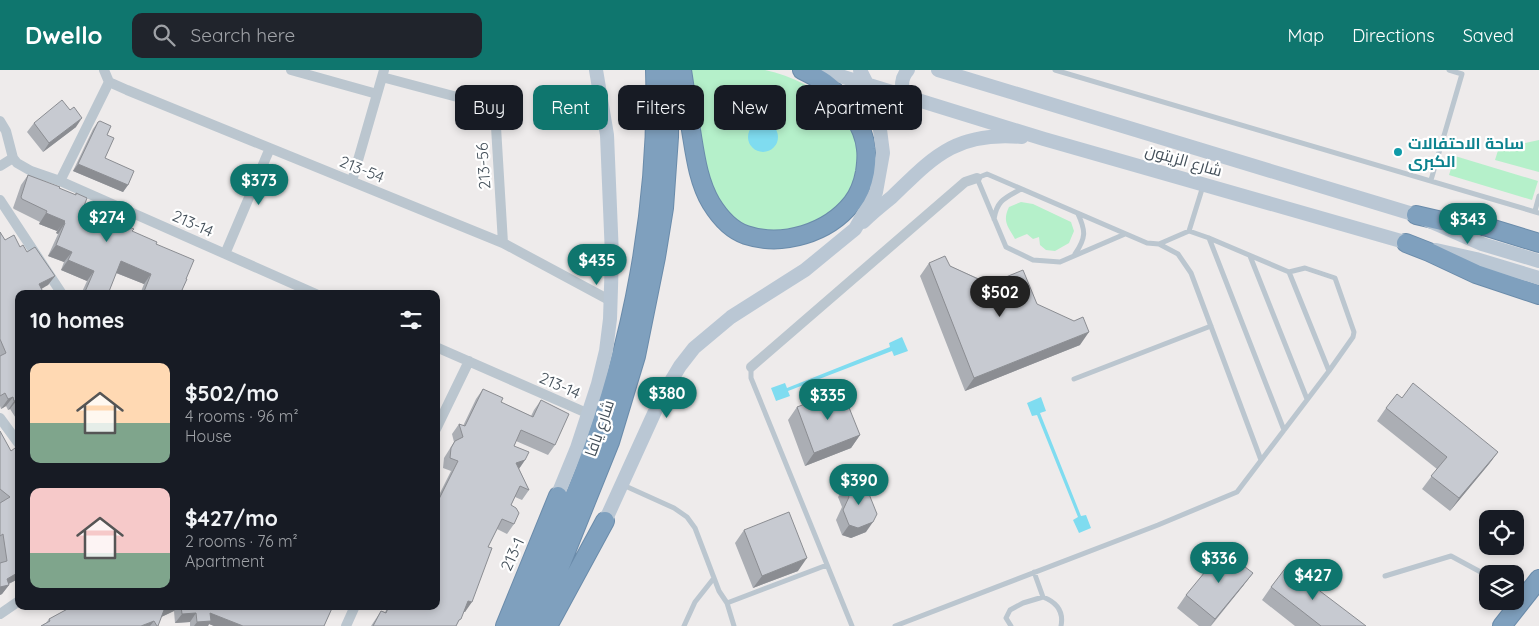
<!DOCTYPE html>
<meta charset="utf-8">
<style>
:root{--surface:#171b24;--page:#20242c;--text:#f1f3f6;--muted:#9ea1a6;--accent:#0f766e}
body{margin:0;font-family:Quicksand,Cairo,sans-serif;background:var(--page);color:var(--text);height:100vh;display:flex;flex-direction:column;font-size:19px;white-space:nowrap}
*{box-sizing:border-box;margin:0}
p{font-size:16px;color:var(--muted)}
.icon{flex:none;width:28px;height:28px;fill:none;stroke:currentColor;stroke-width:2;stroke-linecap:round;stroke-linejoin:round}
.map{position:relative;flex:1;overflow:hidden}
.side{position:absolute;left:15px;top:220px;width:425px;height:320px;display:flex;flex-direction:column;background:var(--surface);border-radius:10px;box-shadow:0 2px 8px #0003}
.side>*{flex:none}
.guide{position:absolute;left:455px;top:15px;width:475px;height:45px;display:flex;gap:10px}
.buttons{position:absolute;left:1479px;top:440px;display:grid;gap:10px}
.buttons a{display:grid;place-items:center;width:45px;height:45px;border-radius:10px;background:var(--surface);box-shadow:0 2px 8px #0003;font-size:25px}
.price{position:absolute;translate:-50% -42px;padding:0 11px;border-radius:18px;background:var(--accent);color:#fff;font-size:16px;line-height:32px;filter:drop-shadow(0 1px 2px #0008)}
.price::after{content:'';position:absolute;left:50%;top:30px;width:15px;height:11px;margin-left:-8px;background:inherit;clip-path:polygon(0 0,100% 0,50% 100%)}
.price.current{background:#222;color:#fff}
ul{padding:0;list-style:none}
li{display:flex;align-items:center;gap:15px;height:125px;padding:0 15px}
li span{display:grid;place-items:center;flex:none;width:140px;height:100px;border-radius:10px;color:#555}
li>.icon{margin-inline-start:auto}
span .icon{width:60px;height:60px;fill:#fffc;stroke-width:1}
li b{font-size:21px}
h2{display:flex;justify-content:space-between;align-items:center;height:60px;padding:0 15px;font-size:21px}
.chip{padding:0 18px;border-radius:10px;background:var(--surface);box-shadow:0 2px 8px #0003;font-size:18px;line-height:45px}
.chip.current{background:var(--accent);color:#fff}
header{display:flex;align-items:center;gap:30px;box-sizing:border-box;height:70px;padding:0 25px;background:var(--accent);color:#fff}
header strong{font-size:24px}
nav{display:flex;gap:28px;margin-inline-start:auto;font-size:18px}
.search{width:350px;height:45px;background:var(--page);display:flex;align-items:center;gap:12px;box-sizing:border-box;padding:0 18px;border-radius:10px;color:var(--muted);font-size:19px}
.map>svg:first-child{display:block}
.green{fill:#b5f0ca}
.water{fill:#7fdcf0}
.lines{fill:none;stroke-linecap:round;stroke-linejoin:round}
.highway-casing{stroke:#6a8baa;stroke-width:20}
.lane{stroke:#bbc6cf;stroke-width:5}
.street{stroke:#bbc6cf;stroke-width:10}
.secondary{stroke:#bac7d4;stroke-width:14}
.highway{stroke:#7fa0be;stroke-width:18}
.wall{fill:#abaeb4}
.shaded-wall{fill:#8b8d92}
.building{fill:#c7cad1;stroke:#8b8d92}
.culture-dot{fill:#0f9aa8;stroke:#fff;stroke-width:2}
.labels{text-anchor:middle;stroke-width:4.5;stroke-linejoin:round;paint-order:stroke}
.culture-label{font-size:16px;font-weight:bold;fill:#0d838f;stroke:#fff;text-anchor:start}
.street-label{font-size:16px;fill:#434f59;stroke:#fff}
</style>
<header>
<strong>Dwello</strong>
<div class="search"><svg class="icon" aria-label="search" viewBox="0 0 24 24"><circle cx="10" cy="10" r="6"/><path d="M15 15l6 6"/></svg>Search here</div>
<nav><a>Map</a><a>Directions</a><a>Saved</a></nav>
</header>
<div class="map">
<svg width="1539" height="556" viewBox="0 0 1539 556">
<rect width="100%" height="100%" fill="#eeebeb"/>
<path class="green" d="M689,0C707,0 725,0 742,0C750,0 758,0 765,0C792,6 819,19 838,39C866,69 863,113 833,141C829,145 822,148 817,150C813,153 808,156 804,158C798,160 791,160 785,160C763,163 745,158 729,143C719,135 714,122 709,111Z
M1539,70V102L1495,90L1501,71L1516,75Z
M1455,86L1538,111L1532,130L1449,105Z
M1021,132L1033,134L1071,152L1074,161L1069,173L1055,181L1046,180L1040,175L1039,167L1033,169L1027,164L1015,169C1008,156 1002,152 1009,137Z"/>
<path class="water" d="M748 67a15 15 0 1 1 30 0a15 15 0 1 1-30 0Z
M902,267L908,281L894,286L892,281L788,321L790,326L776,331L771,318L785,313L787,318L890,277L889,273Z
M1041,327L1046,341L1040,343L1081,446L1086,445L1091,458L1079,463L1073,450L1078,447L1037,345L1032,346L1027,333Z"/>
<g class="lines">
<g class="highway-casing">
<path id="highway" d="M682,0C685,20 688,40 691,60C695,84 698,111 711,133C719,146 731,160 746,165C783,177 828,163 852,133C859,124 863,113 865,102C866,95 867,86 866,79C864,56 844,27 825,13C818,8 810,4 802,0
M1416,145L1442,151L1465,153L1487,157L1539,173
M1406,173L1429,182L1476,204L1539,225
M505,556L558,426
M518,556C541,504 565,453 585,400C633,273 659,135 655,0
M536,556L610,372L636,286L656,187L664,138L669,67V0
M548,556L605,451
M1502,556L1539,509"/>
</g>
<path class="lane" d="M1055,0L1539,143
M1431,110L1462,4L1449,0
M1535,141L1539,126
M994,149C997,130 1005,128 1021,119
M1189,161L1203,116
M1125,164L1060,192L1033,190L1006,177L977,108L987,104L1147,173L1159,174L1189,161L1209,168L1289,202L1329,301
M1209,168L1284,360
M1159,174L1178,184L1191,203L1261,390
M1075,184C1086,168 1086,161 1078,144
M1250,186L1307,329
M751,297V308L852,556
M1074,309L1211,256
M623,415L674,438L687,447L695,458L719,521L727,533L827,495
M1034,502L1043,527C1056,532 1064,541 1061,556
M1385,506L1451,486L1488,506
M727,533L734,556
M684,556L695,532L714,508
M895,556L1158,455L1237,422L1329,301L1353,267L1354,262L1335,208L1305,198L1289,202
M1011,556L1006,548L1010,540L1023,533L1043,527"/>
<path class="street" d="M104,0L109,12L127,20L503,173L611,231
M291,0L377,24
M382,7L476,32L490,42L496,57L503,173
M0,51L6,61L13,88L17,93L31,101L60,111L316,224
M0,96L13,88
M60,111L109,12
M352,111L384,0
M0,130L62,224
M225,184L270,78
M436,277L589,344
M751,297L965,112L977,108
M0,348L19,374
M436,359L469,291
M0,544L19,531
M346,556L355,536"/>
<path class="secondary" d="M821,0L1044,69L1415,175
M938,0L1416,145L1482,174L1539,191
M906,26C900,17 901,8 908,0
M863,152C872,143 882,135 892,127C911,109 928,90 951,78C972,67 999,65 1022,67
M1436,180L1476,189L1539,208
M554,434L577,378L598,314L606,281L610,249L612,186L607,65L596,0
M601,460L662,326L680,296L694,278L731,247L805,200L855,159L876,122L883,83L878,44L867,14L860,0"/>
<use href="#highway" class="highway"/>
</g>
<path class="wall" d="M98,52L107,65L105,88L128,115L123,122L73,101L93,59Z
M34,53L76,57L43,82L27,62Z
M28,105L75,125L76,123L84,136L156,174L186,209L182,220L183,224H140L144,214L116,203L108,224H81L87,211L61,200L64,192L48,186L58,164L56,163L57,161L39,154L40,152L14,139L13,138L21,115Z
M0,162L5,170L20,177L55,206L48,215L19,224V353L10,339L8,340L6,336L1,339L0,336Z
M929,193L950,196L1037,234L1080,275L965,321L920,206Z
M483,319L501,332L531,346L534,340L541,330L555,375L548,385L516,371L514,376L525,390L519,399L529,420L522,430L515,427L511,435L514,454L507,464L497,459L488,477L465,542H464L456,556H371L381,541L385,542L389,536H436V431L451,401L443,398L444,388L454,372L452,364L459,354L463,356L476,329Z
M1402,328L1498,382L1489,394L1450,441L1422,419L1437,399L1377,351L1386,338Z
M797,337L860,365L851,378L805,396L788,350Z
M0,361L11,381L19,382V509H18L9,514V515L2,524L0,525Z
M845,417L866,462L851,468L842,465L836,450L842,437L838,427Z
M744,460L798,501L753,518L735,473Z
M1253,503L1243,516L1211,556H1199L1177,538L1186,525Z
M1271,517L1366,556H1295L1262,530Z
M71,536H333L324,556H214L209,554L208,556H190V552L175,553L174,541L161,547L158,556H41L46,553L49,549L70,538Z"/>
<path class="shaded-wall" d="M82,48L76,57L43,82L49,73Z
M78,94L128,115L123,122L73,101Z
M46,143L65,151L57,161L39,154Z
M64,152L65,153L58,164L56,163Z
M56,175L72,182L64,192L48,186Z
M68,190L94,201L87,211L61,200Z
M121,191L151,204L144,214L114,202Z
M55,206L48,215L33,224L39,214Z
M1089,262L1080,275L965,321L974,308Z
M13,327L6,336L1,339L8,329Z
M17,330L10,339L8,340L14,331Z
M860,365L851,378L805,396L814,383Z
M1498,382L1489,394L1450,441L1459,428Z
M525,390L518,400L516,393Z
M873,452L866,462L851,468L842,465L849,455Z
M807,488L798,501L753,518L762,506Z
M19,502V507L18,509L4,516L9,515L2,524L0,525V517L7,509Z
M1253,503L1243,516L1210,556L1215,549Z
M468,531L472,532L465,542L461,541Z
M172,536H178L174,541L157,549L164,540Z
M196,543L190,552L175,553L182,544Z
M210,543L243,556H214L209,554L208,556H194L197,552Z
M154,551L150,556H141Z"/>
<path class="building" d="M62,30L70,40L74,37L82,48L49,73L34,53Z
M100,51L111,56L107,65L114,68L105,88L134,101L128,115L78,94L98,52Z
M28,105L60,117L59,118L76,125V123L87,128L84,136L134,159L132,161L157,172L156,174L194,190L186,209H187L182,220L184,221L183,224H143L151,204L121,191L108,224H84L94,201L68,190L72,182L56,175L65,153L64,152L65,151L46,143L47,141L22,129L21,127Z
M0,162L5,170L14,165L20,177L23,175L27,182L35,177L55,206L39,214L44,224H19V333L17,330L14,331L13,327L8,329L5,323L0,326V286L6,283L0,269Z
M945,186L950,196L989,214L1023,200L1037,234L1074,251L1083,247L1089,262L974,308L929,193Z
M1413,313L1498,382L1459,428L1431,406L1447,387L1386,338L1397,324L1402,328Z
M483,319L503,328L501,332L533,347L541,330L569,344L555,375L521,360L514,376L529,382L525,390L516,393L529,420L520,416L511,435L516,438L519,443L514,454L502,449L488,477L492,478L472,532L468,531L461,549L459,550L456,556H373L381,541L386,543L389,536H436V435L458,391L450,388L451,378L455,371L463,367L459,354L465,356Z
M842,320L860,365L814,383L797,337Z
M0,361L11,381L15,378L19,382V502L7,509L9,515L0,517V493L7,491L3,464L0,466V433L10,427L0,419Z
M863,409L877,444L873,452L858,458L849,455L843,440L849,427L845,417Z
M789,442L807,488L762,506L744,460Z
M1223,480L1253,503L1215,549L1186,525Z
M1287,496L1366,556H1321L1271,517Z
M73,536H172L164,540L158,556H157L154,551L141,556H41L50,551L49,549Z
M181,536H333L324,556H243L210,543L211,551L197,552L196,543L182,544Z"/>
<circle class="culture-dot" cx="1398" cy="82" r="5"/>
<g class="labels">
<g class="culture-label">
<text x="1408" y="79">ساحة الاحتفالات<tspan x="1408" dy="18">الكبرى</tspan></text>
</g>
<g class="street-label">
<text transform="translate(1184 90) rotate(16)" y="6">شارع الزيتون</text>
<text transform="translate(483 96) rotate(-94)" y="6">213-56</text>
<text transform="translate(362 99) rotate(22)" y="6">213-54</text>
<text transform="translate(193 153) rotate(24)" y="6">213-14</text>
<text transform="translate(560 315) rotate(24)" y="6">213-14</text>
<text transform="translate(599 358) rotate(-71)" y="6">شارع يافا</text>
<text transform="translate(512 484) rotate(-65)" y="6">213-1</text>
</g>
</g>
</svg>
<div class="buttons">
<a><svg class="icon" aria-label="locate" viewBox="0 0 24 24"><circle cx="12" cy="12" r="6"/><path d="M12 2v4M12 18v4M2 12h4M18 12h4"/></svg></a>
<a><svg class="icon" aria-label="layers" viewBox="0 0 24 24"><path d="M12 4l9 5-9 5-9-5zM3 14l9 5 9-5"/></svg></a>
</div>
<b class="price" style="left:259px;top:136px">$373</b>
<b class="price" style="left:107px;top:173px">$274</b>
<b class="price" style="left:1468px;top:175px">$343</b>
<b class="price" style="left:597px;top:216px">$435</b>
<b class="price current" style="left:1000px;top:248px">$502</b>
<b class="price" style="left:667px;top:349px">$380</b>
<b class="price" style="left:828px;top:351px">$335</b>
<b class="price" style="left:859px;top:436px">$390</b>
<b class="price" style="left:1219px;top:514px">$336</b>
<b class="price" style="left:1313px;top:531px">$427</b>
<div class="guide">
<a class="chip">Buy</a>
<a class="chip current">Rent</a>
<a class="chip">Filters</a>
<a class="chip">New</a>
<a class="chip">Apartment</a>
</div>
<section class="side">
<h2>10 homes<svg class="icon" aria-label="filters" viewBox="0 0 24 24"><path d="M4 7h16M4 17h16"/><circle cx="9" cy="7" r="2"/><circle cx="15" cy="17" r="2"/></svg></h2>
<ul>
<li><span style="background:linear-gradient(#ffd9b3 60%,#7fa58c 0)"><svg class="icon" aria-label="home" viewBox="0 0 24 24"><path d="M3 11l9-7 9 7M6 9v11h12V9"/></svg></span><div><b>$502/mo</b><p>4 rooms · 96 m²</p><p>House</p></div></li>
<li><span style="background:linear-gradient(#f6c9c9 65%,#7fa58c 0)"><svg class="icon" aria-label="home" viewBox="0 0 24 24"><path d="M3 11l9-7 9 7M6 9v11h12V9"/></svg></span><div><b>$427/mo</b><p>2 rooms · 76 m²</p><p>Apartment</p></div></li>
</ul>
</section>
</div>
